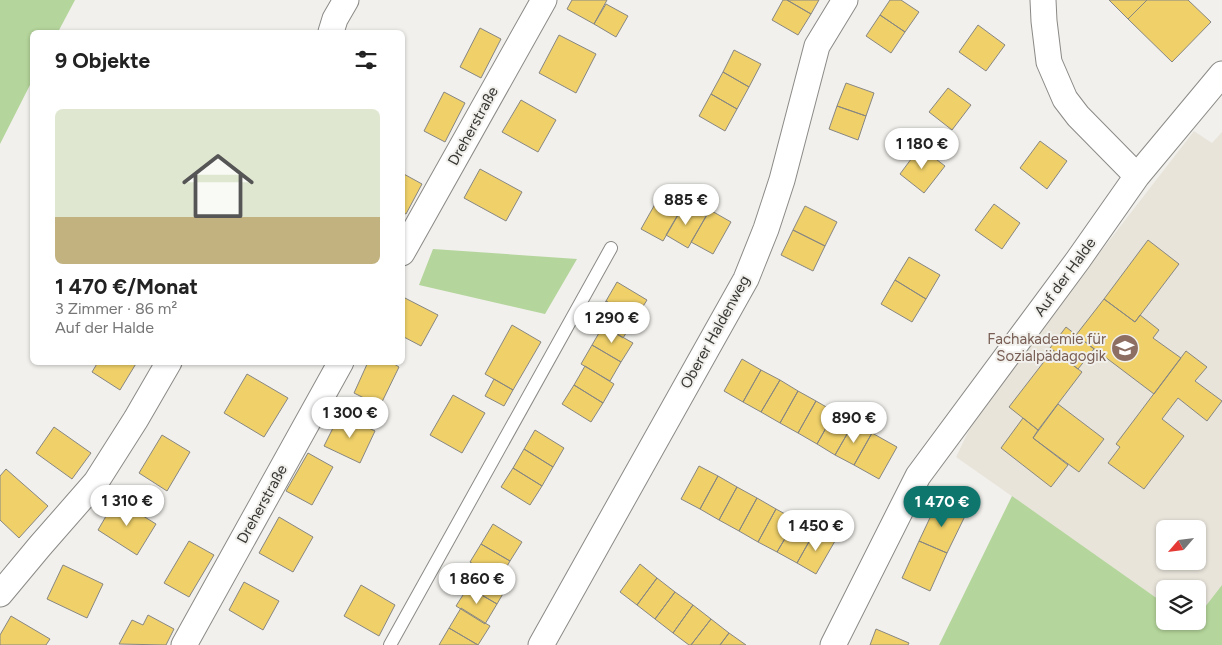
<!DOCTYPE html>
<html lang="de">
<meta charset="utf-8">
<style>
:root{--surface:#fff;--page:#f6f6f6;--text:#222;--muted:#767676;--accent:#0f766e}
body{margin:0;font-family:Figtree,sans-serif;background:var(--page);color:var(--text);height:100vh;display:flex;flex-direction:column;font-size:19px;white-space:nowrap}
*{box-sizing:border-box;margin:0}
p{font-size:16px;color:var(--muted)}
.icon{flex:none;width:28px;height:28px;fill:none;stroke:currentColor;stroke-width:2;stroke-linecap:round;stroke-linejoin:round}
.map{position:relative;flex:1;overflow:hidden}
.panel{position:absolute;left:30px;top:30px;width:375px;height:335px;display:flex;flex-direction:column;background:var(--surface);border-radius:8px;box-shadow:0 1px 4px #0004}
.panel>*{flex:none}
.needle{width:32px;rotate:242deg}
.fabs{position:absolute;left:1156px;top:520px;display:grid;gap:10px}
.fabs a{display:grid;place-items:center;width:50px;height:50px;border-radius:8px;background:var(--surface);box-shadow:0 1px 4px #0004;font-size:25px}
.price{position:absolute;translate:-50% -42px;padding:0 11px;border-radius:18px;background:#fff;color:#222;font-size:16px;line-height:32px;filter:drop-shadow(0 1px 2px #0008)}
.price::after{content:'';position:absolute;left:50%;top:30px;width:15px;height:11px;margin-left:-8px;background:inherit;clip-path:polygon(0 0,100% 0,50% 100%)}
.price.on{background:var(--accent);color:#fff}
ul{padding:0;list-style:none}
li{display:grid;align-content:center;gap:10px;height:265px;padding:0 25px}
li span{display:grid;place-items:center;height:155px;border-radius:8px;color:#555}
li>.icon{margin-inline-start:auto}
span .icon{width:90px;height:90px;fill:#fffc;stroke-width:1}
li b{font-size:21px}
h2{display:flex;justify-content:space-between;align-items:center;height:60px;padding:0 25px;font-size:21px}
.map>svg:first-child{display:block}
.built{fill:#e8e4da;fill-rule:evenodd}
.green{fill:#b4d59b}
.building{fill:#efd069;stroke:#878683}
.lines{fill:none;stroke-linecap:round;stroke-linejoin:round}
.lane-casing{stroke:#8b8a87;stroke-width:14}
.street-casing{stroke:#8b8a87;stroke-width:27}
.lane{stroke:#fff;stroke-width:12}
.street{stroke:#fff;stroke-width:25}
.labels{text-anchor:middle;stroke-width:4;stroke-linejoin:round;paint-order:stroke}
.street-label{font-size:15px;fill:#373735;stroke:#f1f0ec}
.education-label{font-size:15px;fill:#785e54;stroke:#f1f0ec;text-anchor:end}
</style>
<div class="map">
<svg width="1222" height="645" viewBox="0 0 1222 645">
<rect width="100%" height="100%" fill="#f1f0ec"/>
<path class="built" d="M1194,131L1212,143L1222,132V585L1198,616V589H1165V604L956,457L970,428L1088,268ZM1165,529H1198V561H1165Z"/>
<path class="green" d="M0,0H75L58,32H32V81L0,144Z
M433,249L577,259L545,314L419,285Z
M1012,496L1165,604V621H1190L1192,623L1198,621V616L1222,585V645H939Z"/>
<path class="building" d="M572,0H607L594,24L567,9Z
M783,0H787L811,14L798,35L772,20Z
M787,0H819L811,14Z
M890,0H901L919,12L905,32L880,15Z
M1109,0H1147L1128,19Z
M1147,0H1188L1211,22L1172,62L1128,19Z
M606,4L628,16L616,37L594,24Z
M880,15L905,32L891,53L866,36Z
M978,25L1005,45L986,71L959,52Z
M480,28L501,39L481,78L460,67Z
M559,35L596,54L576,93L539,73Z
M734,50L761,64L749,87L723,72Z
M723,72L749,87L737,109L711,94Z
M846,83L874,93L866,116L837,106Z
M948,88L971,105L952,130L929,112Z
M444,92L465,103L445,142L424,131Z
M711,94L737,109L725,131L699,116Z
M521,100L556,120L538,152L502,132Z
M837,106L866,116L858,140L829,129Z
M1040,141L1067,161L1047,189L1020,168Z
M920,147L945,166L924,193L900,174Z
M480,169L522,192L506,221L464,198Z
M402,173L422,184L406,214L402,212Z
M659,197L681,210L663,241L641,229Z
M684,204L706,216L688,248L666,235Z
M994,204L1020,223L1002,249L975,230Z
M805,206L837,222L825,246L793,230Z
M710,210L731,222L713,254L691,242Z
M793,230L825,246L813,271L781,255Z
M1148,240L1179,264L1135,322L1104,299Z
M909,257L940,275L926,299L895,280Z
M895,280L926,299L912,322L881,304Z
M617,282L647,300L635,319L606,301Z
M403,297L438,315L421,346L402,336Z
M1104,299L1135,322L1140,315L1159,330L1153,338L1181,358L1154,394L1076,335Z
M606,301L635,319L623,338L595,320Z
M512,325L541,342L513,390L485,374Z
M603,326L633,343L621,362L592,345Z
M1066,327L1094,349L1078,369L1050,348Z
M592,345L621,362L610,381L581,364Z
M1053,350L1082,372L1038,430L1009,407Z
M1186,351L1207,367L1195,381L1222,401L1207,421L1178,398L1162,419L1184,436L1144,489L1108,463L1120,447L1116,444Z
M742,359L761,370L743,402L724,391Z
M98,362H137L120,390L92,372Z
M368,362H391L399,367L380,406L354,393Z
M585,366L614,384L603,403L574,385Z
M761,370L780,380L761,412L743,402Z
M247,374L288,398L264,437L224,413Z
M494,379L513,390L504,406L485,396Z
M780,380L798,391L780,423L761,412Z
M574,385L603,403L591,422L562,404Z
M798,391L816,401L798,433L780,423Z
M453,395L485,413L462,453L430,435Z
M816,401L835,412L817,444L798,433Z
M1058,404L1104,439L1079,472L1033,438Z
M835,412L854,422L835,455L817,444Z
M340,414L375,431L360,463L324,446Z
M1023,418L1038,430L1033,438L1068,465L1051,487L1001,448Z
M854,422L872,433L854,465L835,455Z
M54,427L91,453L72,479L36,453Z
M535,430L564,448L553,467L524,449Z
M872,433L897,447L879,479L854,465Z
M162,435L190,452L167,491L139,473Z
M524,449L553,467L542,486L513,468Z
M308,453L333,467L312,505L286,491Z
M699,466L718,476L700,509L681,499Z
M513,468L542,486L530,505L501,487Z
M6,469L48,506L19,538L0,520V476Z
M718,476L737,487L719,520L700,509Z
M737,487L757,498L739,531L719,520Z
M757,498L776,509L758,542L739,531Z
M116,499L156,524L137,555L98,530Z
M937,503L965,516L947,553L919,541Z
M776,509L796,520L777,552L758,542Z
M279,517L313,537L293,572L259,553Z
M796,520L815,531L797,563L777,552Z
M493,524L522,542L510,561L481,544Z
M815,531L835,541L816,574L797,563Z
M189,541L214,555L189,597L164,583Z
M919,541L947,553L930,591L902,578Z
M481,544L510,561L499,580L470,562Z
M640,564L657,578L637,605L620,592Z
M63,565L103,584L87,618L47,599Z
M479,568L508,585L497,604L468,587Z
M657,578L675,592L655,619L637,605Z
M244,582L279,601L263,630L229,610Z
M361,585L395,605L379,636L344,616Z
M468,587L497,604L485,624L456,606Z
M675,592L693,605L673,633L655,619Z
M693,605L711,619L691,645H689L673,633Z
M461,608L490,626L478,645L449,628Z
M148,615L174,629L166,645L119,644L132,620L143,625Z
M11,616L50,639L46,645H0V635Z
M711,619L729,633L720,645H691Z
M449,628L478,645H439Z
M876,629L909,643L908,645H870Z
M729,633L746,645H720Z"/>
<g class="lines">
<g class="lane-casing">
<path id="lane" d="M390,645L611,248"/>
</g>
<g class="street-casing">
<path id="street" d="M1043,0L1044,21L1049,62L1065,99L1078,116L1137,176
M331,32L335,19L346,0
M402,253L544,0
M0,594L40,546L96,482L136,419L169,362
M184,645L341,362
M541,645L746,279L766,229L782,180L817,46L845,0
M833,645L918,476L1078,260L1137,176L1222,74"/>
</g>
<use href="#lane" class="lane"/>
<use href="#street" class="street"/>
</g>
<defs>
<g id="university-disc" transform="scale(1.4375)"><circle r="9.5" fill="#8d6e63" stroke="#f1f0ec"/><path d="M0-5L7-2L0 1L-7-2ZM-4 1L0 2.5L4 1V4Q0 6-4 4Z" fill="#fff"/></g>
</defs>
<g fill-rule="evenodd">
<use href="#university-disc" x="1125" y="348"/>
</g>
<g class="labels">
<g class="street-label">
<text transform="translate(473 126) rotate(-61)" y="5">Dreherstraße</text>
<text transform="translate(1065 277) rotate(-54)" y="5">Auf der Halde</text>
<text transform="translate(715 332) rotate(-61)" y="5">Oberer Haldenweg</text>
<text transform="translate(262 504) rotate(-61)" y="5">Dreherstraße</text>
</g>
<g class="education-label">
<text x="1106" y="344">Fachakademie für<tspan x="1106" dy="17">Sozialpädagogik</tspan></text>
</g>
</g>
</svg>
<div class="fabs">
<a><svg class="needle" viewBox="-14 -14 28 28"><path d="M0-13l5 13h-10z" fill="#e53935"/><path d="M0 13l5-13h-10z" fill="#767676"/></svg></a>
<a><svg class="icon" aria-label="layers" viewBox="0 0 24 24"><path d="M12 4l9 5-9 5-9-5zM3 14l9 5 9-5"/></svg></a>
</div>
<b class="price" style="left:922px;top:170px">1 180 €</b>
<b class="price" style="left:686px;top:226px">885 €</b>
<b class="price" style="left:612px;top:344px">1 290 €</b>
<b class="price" style="left:350px;top:439px">1 300 €</b>
<b class="price" style="left:854px;top:444px">890 €</b>
<b class="price" style="left:127px;top:527px">1 310 €</b>
<b class="price on" style="left:942px;top:528px">1 470 €</b>
<b class="price" style="left:816px;top:552px">1 450 €</b>
<b class="price" style="left:477px;top:605px">1 860 €</b>
<section class="panel">
<h2>9 Objekte<svg class="icon" aria-label="filters" viewBox="0 0 24 24"><path d="M4 7h16M4 17h16"/><circle cx="9" cy="7" r="2"/><circle cx="15" cy="17" r="2"/></svg></h2>
<ul>
<li><span style="background:linear-gradient(#dfe7d0 70%,#c2b280 0)"><svg class="icon" aria-label="home" viewBox="0 0 24 24"><path d="M3 11l9-7 9 7M6 9v11h12V9"/></svg></span><div><b>1 470 €/Monat</b><p>3 Zimmer · 86 m²</p><p>Auf der Halde</p></div></li>
</ul>
</section>
</div>
